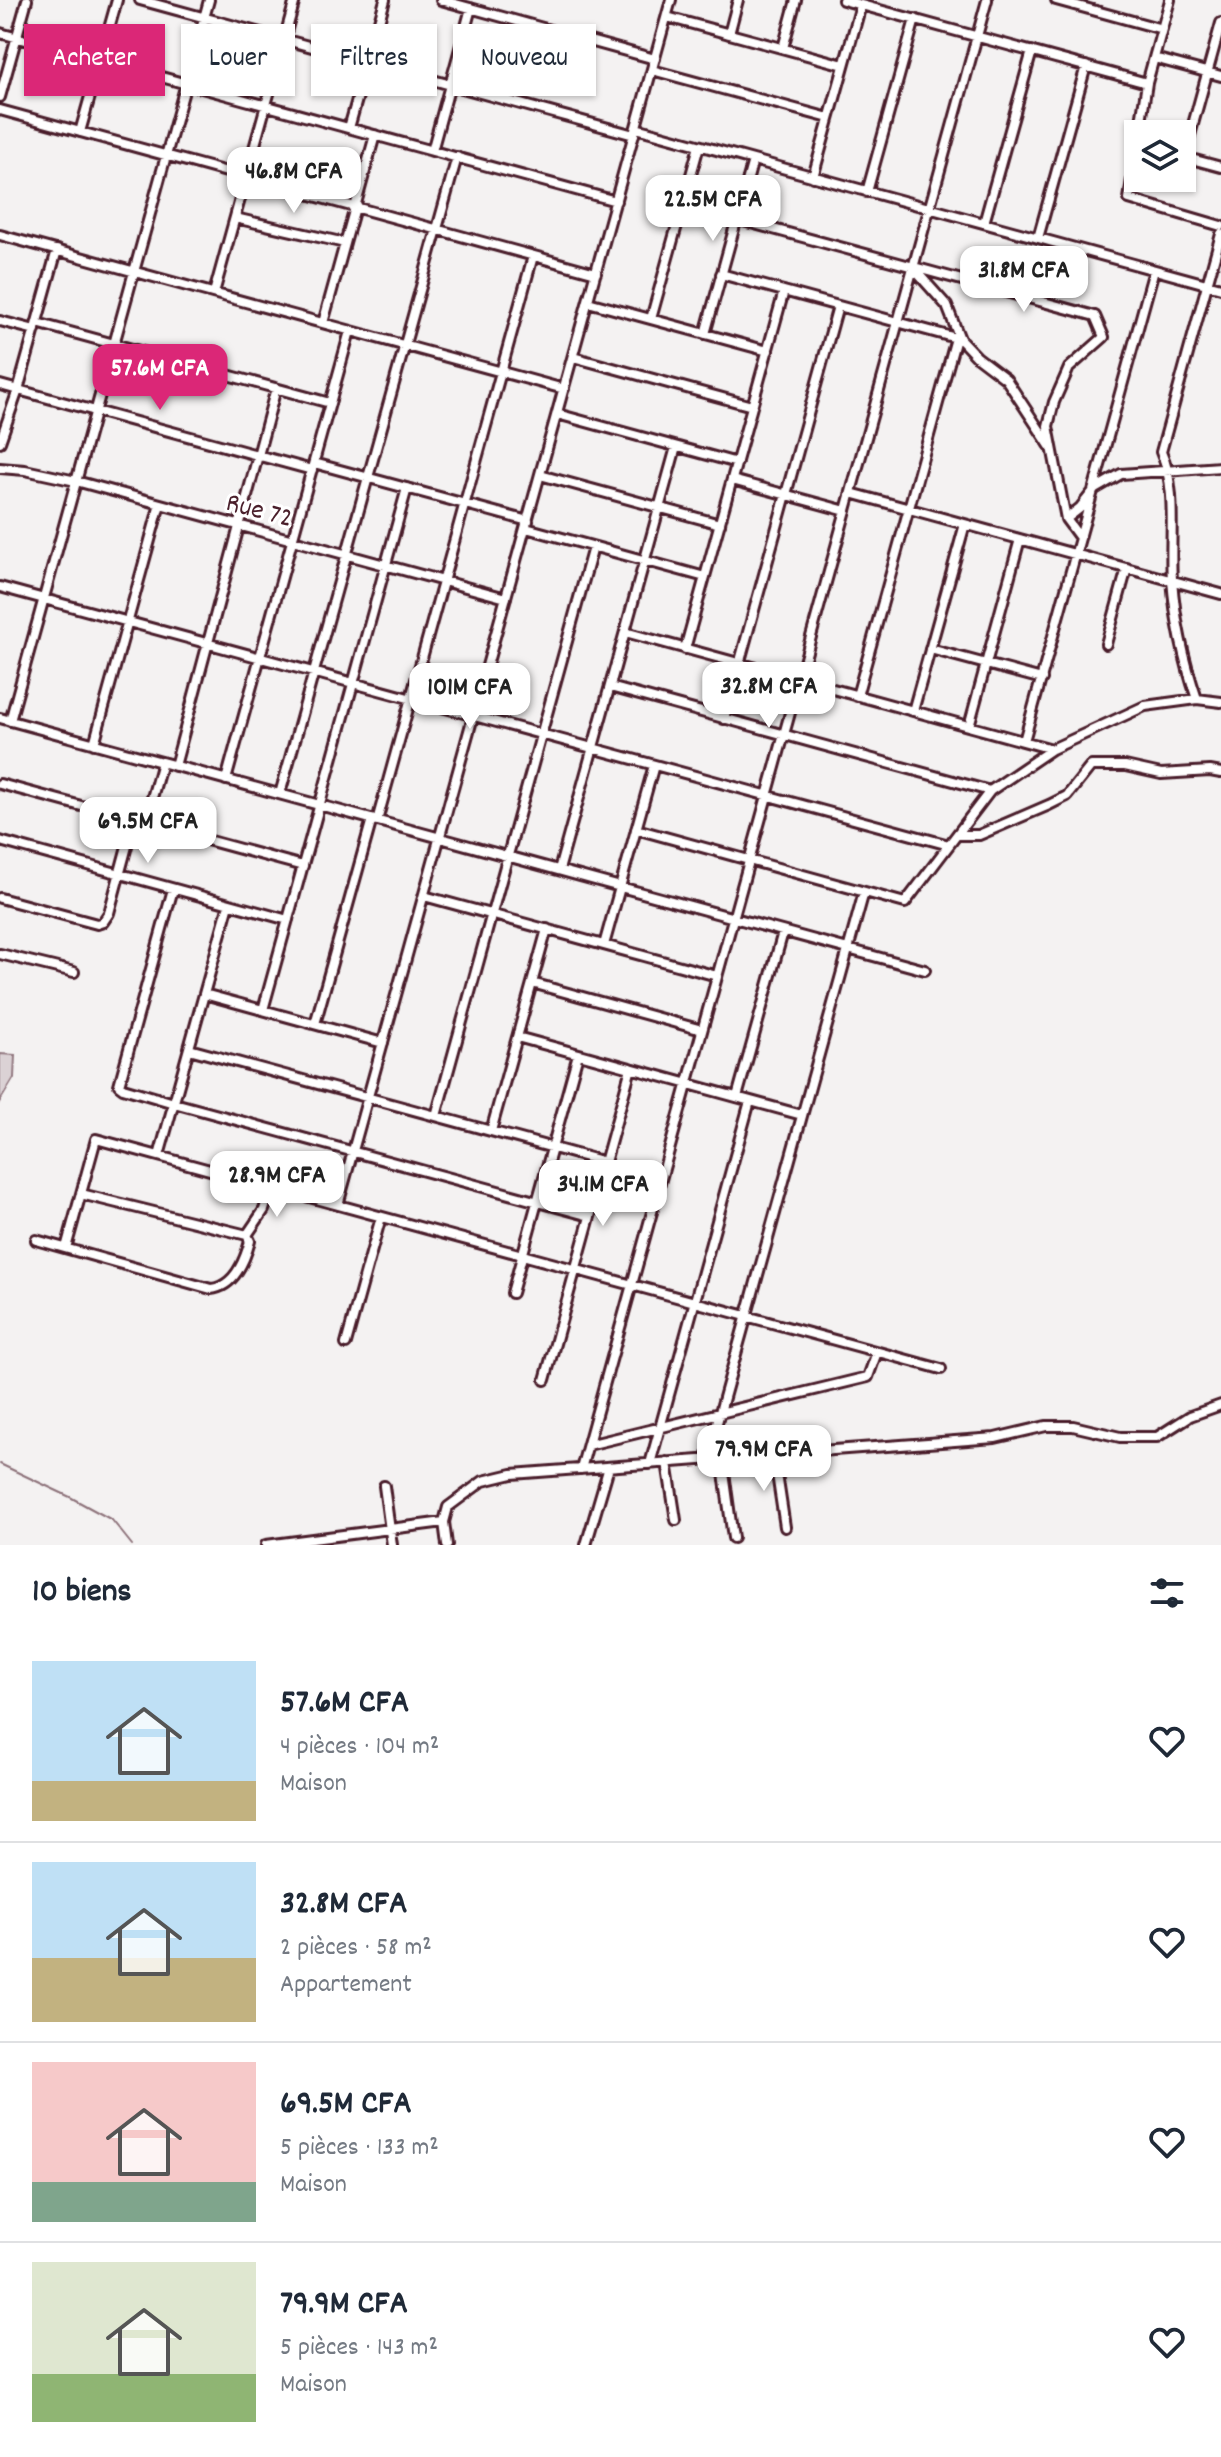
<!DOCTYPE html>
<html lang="fr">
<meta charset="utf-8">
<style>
:root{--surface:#fff;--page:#f6f6f7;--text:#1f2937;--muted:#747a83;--line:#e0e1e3;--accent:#db2777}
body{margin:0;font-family:Dekko,sans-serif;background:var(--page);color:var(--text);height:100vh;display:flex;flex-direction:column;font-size:30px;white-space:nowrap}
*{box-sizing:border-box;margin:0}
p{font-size:26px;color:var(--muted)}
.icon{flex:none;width:44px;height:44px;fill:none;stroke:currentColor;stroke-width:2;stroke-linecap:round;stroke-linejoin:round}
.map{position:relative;height:1545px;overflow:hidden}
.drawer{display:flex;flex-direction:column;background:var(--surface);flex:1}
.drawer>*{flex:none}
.top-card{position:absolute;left:24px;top:24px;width:800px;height:72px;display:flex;gap:16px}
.controls{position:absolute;left:1124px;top:120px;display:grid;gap:16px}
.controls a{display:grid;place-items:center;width:72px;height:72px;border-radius:0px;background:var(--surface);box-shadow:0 2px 6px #0004;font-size:40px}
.price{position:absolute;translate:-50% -68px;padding:0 18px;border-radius:16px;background:#fff;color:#222;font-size:26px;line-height:52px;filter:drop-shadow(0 2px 4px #0008)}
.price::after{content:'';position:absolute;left:50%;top:48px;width:24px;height:18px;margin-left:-12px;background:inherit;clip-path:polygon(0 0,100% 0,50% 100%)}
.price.on{background:var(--accent);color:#fff}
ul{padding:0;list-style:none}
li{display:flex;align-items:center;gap:24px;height:200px;padding:0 32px}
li+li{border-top:2px solid var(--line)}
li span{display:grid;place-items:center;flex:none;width:224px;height:160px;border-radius:0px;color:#555}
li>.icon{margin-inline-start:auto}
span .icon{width:96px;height:96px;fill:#fffc;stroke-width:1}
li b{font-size:34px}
h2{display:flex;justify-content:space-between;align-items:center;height:96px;padding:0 32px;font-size:34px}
.pill{padding:0 28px;border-radius:0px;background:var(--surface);box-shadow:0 2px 6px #0004;font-size:28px;line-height:72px}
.pill.on{background:var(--accent);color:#fff}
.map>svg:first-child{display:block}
.green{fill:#dbd2d5;stroke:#927880;stroke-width:2}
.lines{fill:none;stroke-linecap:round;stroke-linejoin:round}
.stream{stroke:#8d727a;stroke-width:2}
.street-casing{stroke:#4a1f2b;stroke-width:14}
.street{stroke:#fff;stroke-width:8}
.labels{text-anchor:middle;stroke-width:6;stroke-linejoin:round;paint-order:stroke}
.street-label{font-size:28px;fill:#4a1f2b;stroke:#fff}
</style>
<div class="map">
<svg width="1221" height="1545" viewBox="0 0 1221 1545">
<rect width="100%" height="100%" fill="#f4f2f2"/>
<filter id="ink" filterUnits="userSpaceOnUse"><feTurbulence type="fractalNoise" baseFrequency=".0125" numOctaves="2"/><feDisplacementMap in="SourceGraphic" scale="16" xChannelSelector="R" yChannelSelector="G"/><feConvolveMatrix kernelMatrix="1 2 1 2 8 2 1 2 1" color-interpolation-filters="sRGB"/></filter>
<g filter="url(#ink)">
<path class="green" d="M0,1054L15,1055L14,1078L0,1101Z"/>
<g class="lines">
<path class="stream" d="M0,1464L70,1497L112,1520L132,1545"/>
<g class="street-casing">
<path id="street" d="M140,0L634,135
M441,0L655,59
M843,0L1147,83
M1056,0L1162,29
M667,17L844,65
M1221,23L1184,157L1221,167
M0,33L616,201
M729,34L738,0
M783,48L796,0
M1154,58L1221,76
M652,70L829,118
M0,97L27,0
M0,110L596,273
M349,128L385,0
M636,128L1221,288
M80,132L117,0
M1139,134L1147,83L1170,0
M1138,141L1129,199L1221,226
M432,151L471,8
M813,177L861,5
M867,192L915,19
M235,218L345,243
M736,219L1095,316L1104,337L1069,368L1054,402L1048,426L1066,519L1080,538
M984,223L1032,51
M0,235L564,389
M1038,238L1086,66
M914,269L947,306L960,339L977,357L1006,379L1050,446
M721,274L956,338L857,696
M214,293L295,0
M588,302L768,351
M651,319L699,146
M0,321L35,330
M37,323L330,403
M323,323L375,135
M705,334L753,160
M573,357L752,406
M0,385L312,470
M557,414L737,463
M0,442L18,390L57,250
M314,463L528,521
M0,468L25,470L76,481L506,598
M540,475L720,524
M732,480L846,511
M851,493L1221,594
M1066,519L1080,508L1095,489L1121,474L1221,467
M526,528L705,577
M0,587L949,845
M625,632L1052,749
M1106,644L1127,568
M685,649L784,291
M930,649L1042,679
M610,687L990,791
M1197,699C1184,661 1175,620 1172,579C1169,538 1178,490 1161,452L1221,234
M913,711L965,524
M0,718L925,970
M724,719L838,306
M10,721L209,0
M969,726L1020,539
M1024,741L1154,270
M94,744L160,504
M175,766L276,388
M226,780L350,331
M0,784L303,866
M280,794L457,157
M377,821L533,256
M145,823L162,762
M636,829L905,903L990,791L1052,749L1145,706L1197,699L1221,702
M957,835H979L1049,805L1067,796L1091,766H1125L1161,774L1210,771L1221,773
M0,841L288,920
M559,870L676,447
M173,889L119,1085L123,1088L174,1103L590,1216
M424,896L717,976
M0,898L97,924L103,922L109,913L134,820
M604,945L654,765
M0,954L74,972
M532,983L702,1030
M204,994L383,1043
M263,1010L407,488
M315,1024L372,819
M517,1037L802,1115
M189,1049L605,1162
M737,1097L783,932
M436,1116L593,547
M491,1131L547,929
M159,1156L229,904
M338,1205L671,0
M247,1235L264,1210L271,1187
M36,1240L211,1289C234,1287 245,1260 250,1241L247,1235L81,1194
M66,1248L96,1139L941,1369
M512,1293L578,1054
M346,1344L381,1217
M545,1380L631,1068
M588,1445L868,1377L877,1352
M774,1454L785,1527
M722,1458L733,1538
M707,1459L864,892
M667,1462L676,1520
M650,1464L750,1101
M581,1469L987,0
M384,1486L392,1545
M266,1545L444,1522
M447,1545L444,1522L448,1507L483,1481L512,1474L995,1438L1046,1426H1073L1120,1437H1157L1190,1416L1221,1405
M586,1545L609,1467"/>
</g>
<use href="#street" class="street"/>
</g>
</g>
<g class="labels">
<g class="street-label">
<text transform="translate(260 508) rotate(15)" y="10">Rue 72</text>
</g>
</g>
</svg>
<div class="controls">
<a><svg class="icon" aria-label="layers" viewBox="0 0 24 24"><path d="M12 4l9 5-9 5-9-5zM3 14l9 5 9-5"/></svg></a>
</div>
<b class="price" style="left:294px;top:215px">46.8M CFA</b>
<b class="price" style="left:713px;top:243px">22.5M CFA</b>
<b class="price" style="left:1024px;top:314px">31.8M CFA</b>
<b class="price on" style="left:160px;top:412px">57.6M CFA</b>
<b class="price" style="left:769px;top:730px">32.8M CFA</b>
<b class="price" style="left:470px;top:731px">101M CFA</b>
<b class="price" style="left:148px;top:865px">69.5M CFA</b>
<b class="price" style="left:277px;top:1219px">28.9M CFA</b>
<b class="price" style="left:603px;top:1228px">34.1M CFA</b>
<b class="price" style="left:764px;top:1493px">79.9M CFA</b>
<div class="top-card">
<a class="pill on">Acheter</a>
<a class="pill">Louer</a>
<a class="pill">Filtres</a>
<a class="pill">Nouveau</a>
</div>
</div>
<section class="drawer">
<h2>10 biens<svg class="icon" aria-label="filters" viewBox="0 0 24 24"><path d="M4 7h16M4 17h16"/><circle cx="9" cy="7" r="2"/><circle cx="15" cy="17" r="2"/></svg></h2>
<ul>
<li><span style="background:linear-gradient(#bfe0f5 75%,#c2b280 0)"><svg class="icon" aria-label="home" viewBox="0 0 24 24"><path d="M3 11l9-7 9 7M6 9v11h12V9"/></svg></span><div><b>57.6M CFA</b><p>4 pièces · 104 m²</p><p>Maison</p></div><svg class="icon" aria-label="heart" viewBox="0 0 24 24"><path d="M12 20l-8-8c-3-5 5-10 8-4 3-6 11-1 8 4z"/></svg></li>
<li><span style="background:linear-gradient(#bfe0f5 60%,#c2b280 0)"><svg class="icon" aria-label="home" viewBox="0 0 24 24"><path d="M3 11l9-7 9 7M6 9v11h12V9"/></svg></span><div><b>32.8M CFA</b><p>2 pièces · 58 m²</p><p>Appartement</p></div><svg class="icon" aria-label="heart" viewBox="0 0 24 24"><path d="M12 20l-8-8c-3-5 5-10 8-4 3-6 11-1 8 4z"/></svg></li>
<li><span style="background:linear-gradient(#f6c9c9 75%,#7fa58c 0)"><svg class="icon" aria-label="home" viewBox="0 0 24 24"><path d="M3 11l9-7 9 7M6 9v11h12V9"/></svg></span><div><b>69.5M CFA</b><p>5 pièces · 133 m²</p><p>Maison</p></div><svg class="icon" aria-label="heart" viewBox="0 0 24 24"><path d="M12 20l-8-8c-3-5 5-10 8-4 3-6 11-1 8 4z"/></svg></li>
<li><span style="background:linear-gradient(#dfe7d0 70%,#8fb573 0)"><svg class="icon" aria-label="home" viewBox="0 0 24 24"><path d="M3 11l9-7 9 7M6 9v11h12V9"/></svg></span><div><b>79.9M CFA</b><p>5 pièces · 143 m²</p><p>Maison</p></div><svg class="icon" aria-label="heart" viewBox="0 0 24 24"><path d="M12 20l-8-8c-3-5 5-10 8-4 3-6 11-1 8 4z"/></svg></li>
</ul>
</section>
